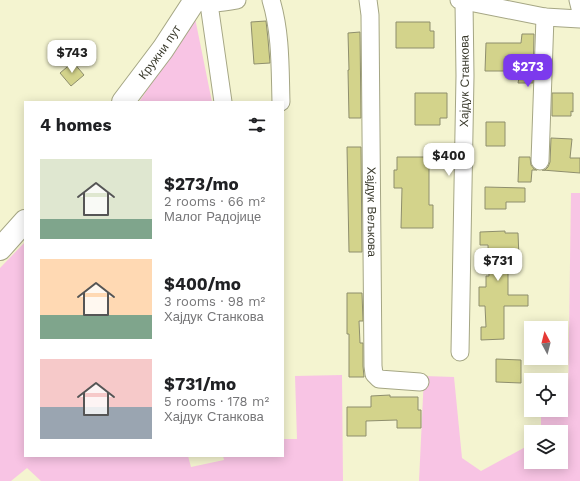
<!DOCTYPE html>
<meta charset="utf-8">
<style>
:root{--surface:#fff;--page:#f6f6f6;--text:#202124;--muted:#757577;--accent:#7c3aed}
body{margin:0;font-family:"Work Sans",sans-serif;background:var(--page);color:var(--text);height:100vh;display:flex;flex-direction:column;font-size:15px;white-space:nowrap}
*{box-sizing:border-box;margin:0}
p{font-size:13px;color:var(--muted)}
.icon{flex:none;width:22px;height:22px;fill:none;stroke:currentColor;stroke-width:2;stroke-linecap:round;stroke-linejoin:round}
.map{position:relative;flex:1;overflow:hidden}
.drawer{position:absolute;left:24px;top:101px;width:260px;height:356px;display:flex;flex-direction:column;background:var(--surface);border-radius:0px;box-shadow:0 2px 10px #0003}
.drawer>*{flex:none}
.needle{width:26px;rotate:353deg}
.buttons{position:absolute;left:524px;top:321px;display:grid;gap:8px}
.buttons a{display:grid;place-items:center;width:44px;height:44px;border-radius:0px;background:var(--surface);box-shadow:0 2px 10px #0003;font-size:20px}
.price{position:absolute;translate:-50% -34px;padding:0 9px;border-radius:8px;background:#fff;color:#222;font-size:13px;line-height:26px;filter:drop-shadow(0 1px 2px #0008)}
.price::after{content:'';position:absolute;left:50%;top:24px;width:12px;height:9px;margin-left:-6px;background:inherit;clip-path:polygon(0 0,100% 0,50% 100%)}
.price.selected{background:var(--accent);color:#fff}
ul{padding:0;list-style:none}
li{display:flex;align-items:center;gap:12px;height:100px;padding:0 16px}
li span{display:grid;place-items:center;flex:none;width:112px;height:80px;border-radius:0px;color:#555}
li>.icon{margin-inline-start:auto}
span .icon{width:48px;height:48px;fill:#fffc;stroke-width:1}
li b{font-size:17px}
h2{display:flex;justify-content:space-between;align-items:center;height:48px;padding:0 16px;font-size:17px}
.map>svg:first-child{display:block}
.green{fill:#f8c4e4}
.building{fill:#d3d38b;stroke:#8e8e6d}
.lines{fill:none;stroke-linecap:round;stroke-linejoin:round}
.minor-casing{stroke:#a5a684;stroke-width:19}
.secondary-casing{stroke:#a5a684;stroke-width:24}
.minor{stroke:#fff;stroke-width:17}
.secondary{stroke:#fff;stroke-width:22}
.labels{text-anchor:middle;stroke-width:3;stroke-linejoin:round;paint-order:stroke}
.street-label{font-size:12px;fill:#39392b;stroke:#fffff8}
</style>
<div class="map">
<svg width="580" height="481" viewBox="0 0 580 481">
<rect width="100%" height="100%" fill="#f4f4d0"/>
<path class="green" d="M195,18L212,102H139Z
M571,193H580V481H419L424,376L454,377L462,458L481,471L531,444V462H561V432H541V410H561V402L568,400Z
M25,242V456H188L191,467L224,460L223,456H283V439H297L295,376L342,375L343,481H41L27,468L11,481H0V268Z"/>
<path class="building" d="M266,21L268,39L270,63L254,64L251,22Z
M396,22H430V31H434V48H396Z
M360,32L361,118H349L348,70H349L348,33Z
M522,34H534L533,83H518L519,78H512V71H485L486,43H521Z
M73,62L84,75L71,86L60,73Z
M415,93H447V118H440V125H415Z
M552,93H573V112L571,111V116H552Z
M486,122H505V146H486Z
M551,138L572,139L570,158H580V173L542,170H545L548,167L550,162Z
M347,147H361L362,252H349Z
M397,157H429V205H433V228H401L402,188H394V170H397Z
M519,157H530L531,165L534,169L537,170H532L531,182H518Z
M485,187L525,188V202H506V209H485Z
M505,231V233H518L519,258H508V295H528V306H504V339L481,340V327H486L485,306H479V287H486V276H489L488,245H480V232Z
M347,293H362L363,321H359L360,343H363V366L364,377H349V334H347Z
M496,359L521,360V383L496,382Z
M390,395V397H418V410H421V428H397V420L366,421V436H347V407H371V396Z"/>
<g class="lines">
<g class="minor-casing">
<g id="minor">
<path d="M271,0C281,33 280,68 281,102"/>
<path id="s1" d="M368,0L370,15L373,366L374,374L379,379L420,382"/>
<path d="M459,0L545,17L580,19"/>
<path d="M578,0L580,8"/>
<path d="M199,2C212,4 223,3 237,0"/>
<path d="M209,4L223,102"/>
<path d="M540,161L545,17"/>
<path id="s2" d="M460,352L465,76L464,2"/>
</g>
</g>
<g class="secondary-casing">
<g id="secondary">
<path id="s3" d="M123,102L163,49L195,0"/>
<path d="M0,249L25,221"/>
</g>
</g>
<use href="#minor" class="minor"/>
<use href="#secondary" class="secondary"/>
</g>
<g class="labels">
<g class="street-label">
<text dy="4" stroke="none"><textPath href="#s3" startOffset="62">Кружни пут</textPath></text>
<text dy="4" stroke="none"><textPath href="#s2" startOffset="271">Хајдук Станкова</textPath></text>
<text dy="4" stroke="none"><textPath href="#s1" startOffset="212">Хајдук Вељкова</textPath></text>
</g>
</g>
</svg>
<div class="buttons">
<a><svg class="needle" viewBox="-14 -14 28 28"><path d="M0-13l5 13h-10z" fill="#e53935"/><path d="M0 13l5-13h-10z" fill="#757577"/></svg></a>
<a><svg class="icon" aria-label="locate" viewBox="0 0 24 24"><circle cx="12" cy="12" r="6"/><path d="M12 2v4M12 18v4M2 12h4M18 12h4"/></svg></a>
<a><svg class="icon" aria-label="layers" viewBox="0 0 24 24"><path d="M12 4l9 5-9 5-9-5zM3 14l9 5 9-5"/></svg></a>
</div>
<b class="price" style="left:72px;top:74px">$743</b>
<b class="price selected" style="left:528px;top:88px">$273</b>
<b class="price" style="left:449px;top:177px">$400</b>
<b class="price" style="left:498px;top:282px">$731</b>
<section class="drawer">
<h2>4 homes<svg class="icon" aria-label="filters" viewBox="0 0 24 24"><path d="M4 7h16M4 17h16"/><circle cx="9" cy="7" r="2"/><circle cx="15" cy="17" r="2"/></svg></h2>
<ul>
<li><span style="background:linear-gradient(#dfe7d0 75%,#7fa58c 0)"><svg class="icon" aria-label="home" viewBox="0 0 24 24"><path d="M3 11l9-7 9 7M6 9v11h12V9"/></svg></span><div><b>$273/mo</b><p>2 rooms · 66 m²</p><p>Малог Радојице</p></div></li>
<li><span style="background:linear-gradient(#ffd9b3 70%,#7fa58c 0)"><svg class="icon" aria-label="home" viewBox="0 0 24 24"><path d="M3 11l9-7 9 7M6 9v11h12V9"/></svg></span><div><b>$400/mo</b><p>3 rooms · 98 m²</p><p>Хајдук Станкова</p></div></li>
<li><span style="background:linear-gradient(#f6c9c9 60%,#9aa5b1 0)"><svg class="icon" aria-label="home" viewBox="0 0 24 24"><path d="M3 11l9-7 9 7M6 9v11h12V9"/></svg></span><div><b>$731/mo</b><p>5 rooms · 178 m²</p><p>Хајдук Станкова</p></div></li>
</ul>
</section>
</div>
